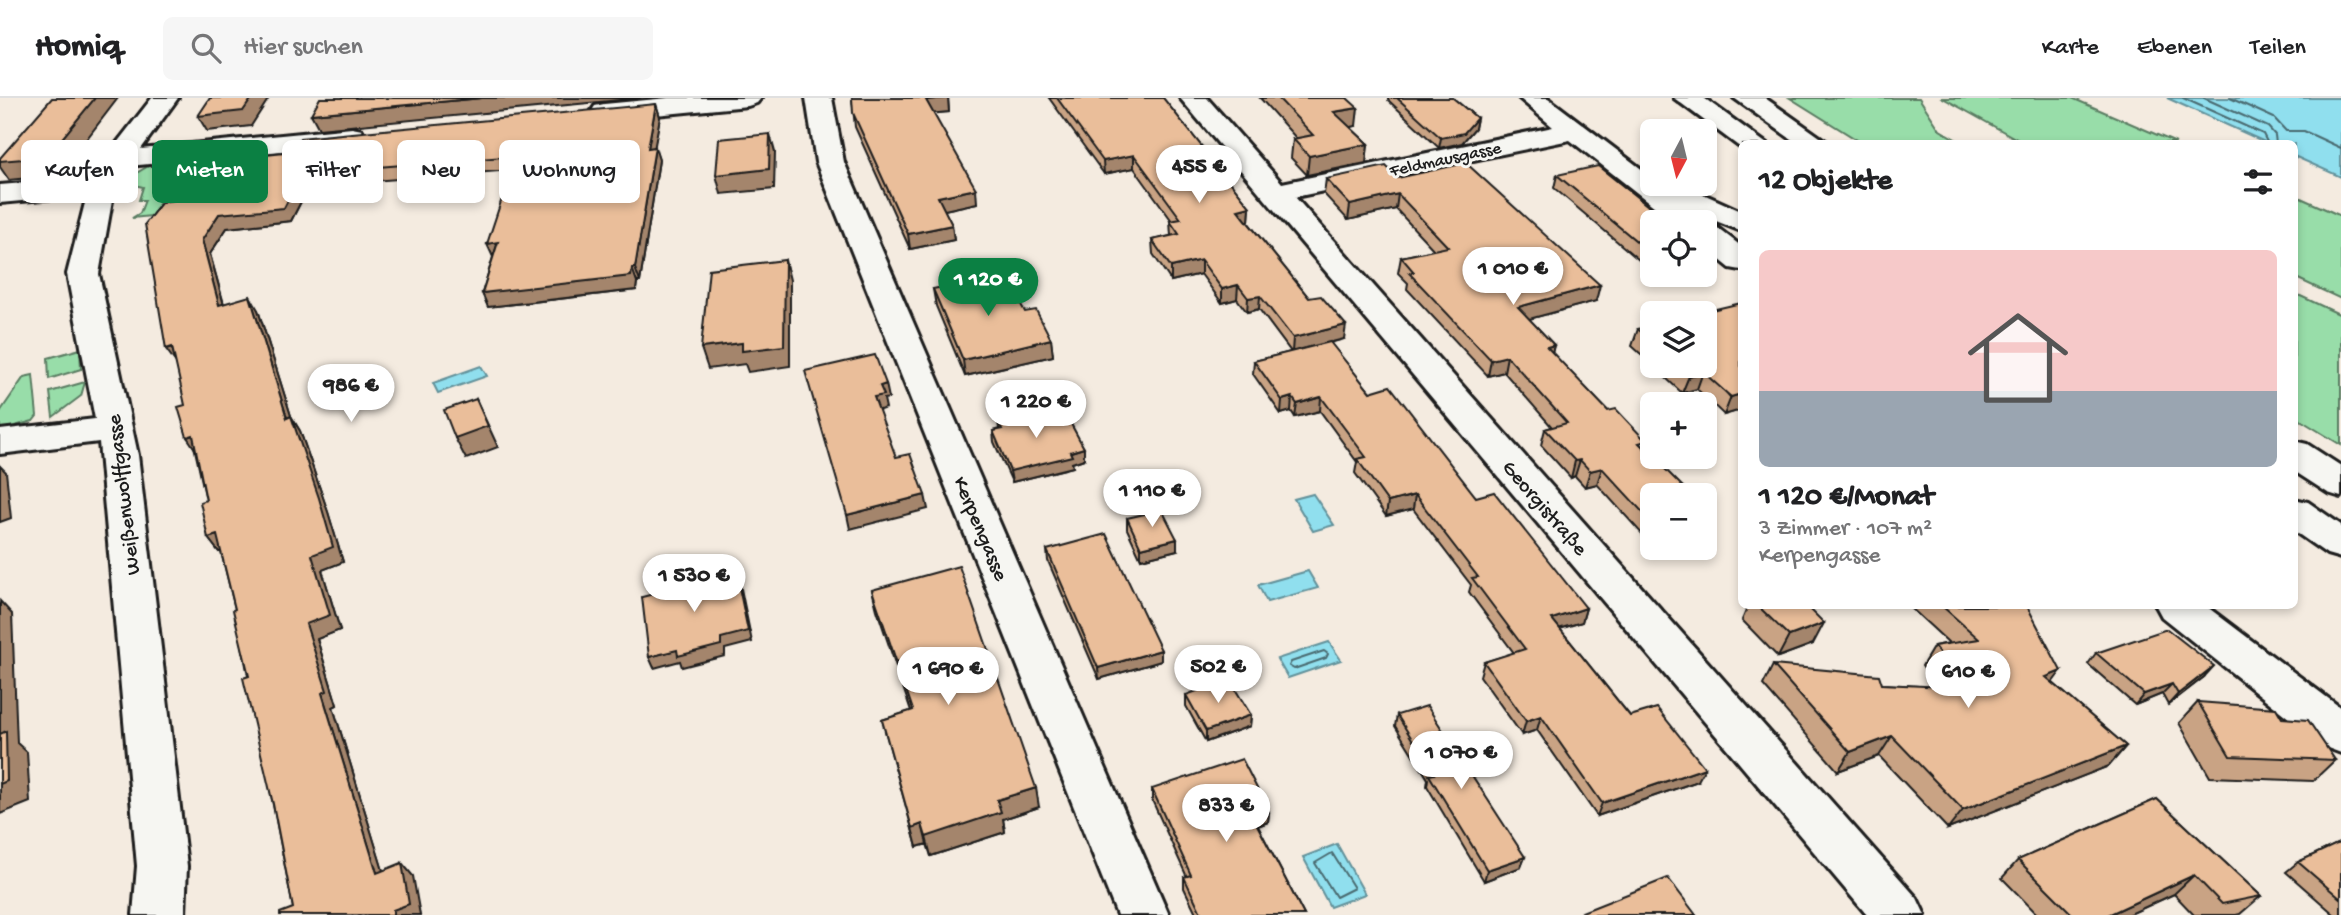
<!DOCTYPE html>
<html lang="de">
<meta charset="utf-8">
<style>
:root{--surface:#fff;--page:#f6f6f6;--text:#202124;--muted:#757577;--line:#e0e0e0;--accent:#0b8043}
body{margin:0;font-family:"Gochi Hand",sans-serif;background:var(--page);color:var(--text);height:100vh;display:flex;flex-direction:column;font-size:26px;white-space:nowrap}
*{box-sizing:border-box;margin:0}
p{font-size:23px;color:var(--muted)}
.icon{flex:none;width:38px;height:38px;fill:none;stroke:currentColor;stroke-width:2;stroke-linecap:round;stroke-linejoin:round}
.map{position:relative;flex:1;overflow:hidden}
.side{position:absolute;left:1738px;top:42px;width:560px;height:469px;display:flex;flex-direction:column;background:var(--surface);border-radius:10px;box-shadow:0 4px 10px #0003}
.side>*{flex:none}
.banner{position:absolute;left:21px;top:42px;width:665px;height:63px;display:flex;gap:14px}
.needle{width:46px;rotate:187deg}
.tools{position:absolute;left:1640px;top:21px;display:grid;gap:14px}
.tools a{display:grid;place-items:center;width:77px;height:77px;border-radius:10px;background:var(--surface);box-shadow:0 4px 10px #0003;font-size:35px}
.price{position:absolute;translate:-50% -60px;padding:0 16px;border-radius:24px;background:#fff;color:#222;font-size:23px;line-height:46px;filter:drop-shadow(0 2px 4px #0008)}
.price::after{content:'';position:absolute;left:50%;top:42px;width:21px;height:16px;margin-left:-10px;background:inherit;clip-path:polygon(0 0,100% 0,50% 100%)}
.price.active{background:var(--accent);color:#fff}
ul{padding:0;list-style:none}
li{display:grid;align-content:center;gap:14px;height:371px;padding:0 21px}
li+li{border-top:2px solid var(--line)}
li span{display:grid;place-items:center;height:217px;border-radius:10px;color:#555}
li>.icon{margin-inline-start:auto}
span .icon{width:126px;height:126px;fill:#fffc;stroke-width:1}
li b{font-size:30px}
h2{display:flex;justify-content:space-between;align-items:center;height:84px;padding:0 21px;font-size:30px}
.chip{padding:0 24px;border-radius:10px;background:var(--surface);box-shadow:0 4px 10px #0003;font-size:24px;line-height:63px}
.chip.active{background:var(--accent);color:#fff}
header{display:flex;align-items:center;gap:42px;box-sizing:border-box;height:98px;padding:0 35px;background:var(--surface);border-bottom:2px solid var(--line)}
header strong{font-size:33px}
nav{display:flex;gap:38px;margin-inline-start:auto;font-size:24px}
.search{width:490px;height:63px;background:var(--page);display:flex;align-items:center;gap:18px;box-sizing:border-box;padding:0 24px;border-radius:10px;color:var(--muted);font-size:26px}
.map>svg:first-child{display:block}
.green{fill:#98dda9;stroke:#5a7c62;stroke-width:2}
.water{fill:#90dfee;stroke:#62919a;stroke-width:2}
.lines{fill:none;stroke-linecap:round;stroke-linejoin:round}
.shore{stroke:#4a6a70;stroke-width:2}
.minor-casing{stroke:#1c1c1c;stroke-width:6}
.highway-casing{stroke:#1c1c1c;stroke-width:6}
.minor{fill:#f6f6f2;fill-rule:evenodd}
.highway{fill:#f6f6f2;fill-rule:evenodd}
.wall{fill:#c9a384;stroke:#1c1c1c;stroke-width:2}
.shaded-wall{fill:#a4856c;stroke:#1c1c1c;stroke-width:2}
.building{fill:#eabe9a;stroke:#1c1c1c;stroke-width:2}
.labels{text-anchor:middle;stroke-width:6;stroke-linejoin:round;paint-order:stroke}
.far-street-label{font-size:18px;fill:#1c1c1c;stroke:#f6f6f2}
.street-label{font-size:21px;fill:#1c1c1c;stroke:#f6f6f2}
</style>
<header>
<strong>Homiq</strong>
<div class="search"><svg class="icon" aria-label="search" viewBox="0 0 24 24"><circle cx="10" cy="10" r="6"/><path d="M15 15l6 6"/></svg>Hier suchen</div>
<nav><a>Karte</a><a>Ebenen</a><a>Teilen</a></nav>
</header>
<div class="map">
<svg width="2341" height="817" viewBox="0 0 2341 817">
<rect width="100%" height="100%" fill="#f4ebe0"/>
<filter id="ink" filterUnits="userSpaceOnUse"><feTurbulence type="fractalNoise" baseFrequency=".0143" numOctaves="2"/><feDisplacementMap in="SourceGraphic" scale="14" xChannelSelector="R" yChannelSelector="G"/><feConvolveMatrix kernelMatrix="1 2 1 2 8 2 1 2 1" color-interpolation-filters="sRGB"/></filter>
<g filter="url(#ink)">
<path class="green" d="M1790,0H1919L1940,32L1962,45H1862Z
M1943,0H2072L2176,45H2024Z
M189,61L151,118L132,120L140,115L145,102H139L143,89L130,86L128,80L152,66Z
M2294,97L2341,118V201L2294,179Z
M2294,195L2341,217V347L2294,318Z
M80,251L81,271L49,281L48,260Z
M33,277L37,318L33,323L0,332V314L24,279Z
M85,284L81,298L53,319L50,294Z"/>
<path class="water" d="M2167,0H2341V79L2294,58V46L2267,45Z
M481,268L487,278L438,295L433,285Z
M1313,396L1334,427L1313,433L1294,401Z
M1308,473L1318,490L1267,504L1258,487Z
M1329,544L1341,562L1288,580L1277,561Z
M1337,746L1365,796L1330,809L1303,759Z"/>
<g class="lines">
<path class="shore" d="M2183,0L2263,36L2268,46
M2204,0L2268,29L2275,37L2276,46
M2230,0L2274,20L2286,33H2304L2341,50
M1324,553L1328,556L1326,560L1294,571L1289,568L1291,564Z
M1332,755L1354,790L1336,799L1315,765Z"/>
<g class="minor-casing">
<path id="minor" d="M152,0H178L141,51L352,30L362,32L365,38L362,44L352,46L129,68L112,103L99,176L138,357L187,768L185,817H133L137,768L99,344L0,356V332L95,321L67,176L87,97L0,105V87L96,79L109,55Z
M668,0H761L757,5L748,8L604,22L595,20L591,14L595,8L604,6Z
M806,0H832L844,64L1169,817H1117L816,64Z
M1180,0H1207L1282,85L1553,29L1519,0H1548L1652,79V86H1681L1741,113V133L1701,117L1706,125L1715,128L1741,148V172L1730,170L1704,149V124H1674L1570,42L1295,99L1917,800L1925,817H1867Z
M2156,508H2206L2341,610V655L2325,649L2162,519Z"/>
</g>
<g class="highway-casing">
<path id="highway" d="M1674,0H1704L1767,46H1741V50Z
M1734,0H1765L1830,46H1798Z
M2294,343L2307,346L2341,368V399L2328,395L2294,373Z
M2294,401L2308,404L2341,427V460L2327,456L2294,433Z"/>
</g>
<use href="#minor" class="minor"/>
<use href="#highway" class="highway"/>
</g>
<path class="wall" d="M852,0H948L949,14L933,15L977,105L944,112L952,127L954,142L910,151L855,29Z
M1049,0H1163L1250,109L1249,123H1247L1309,200L1344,241L1330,245L1370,294L1476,399L1586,510L1582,524L1560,531L1630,618L1698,683L1597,718L1537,632L1522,637L1480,578L1484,564L1514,555L1469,494L1471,487L1413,411L1386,418L1355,375L1357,364L1320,313L1295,319L1291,313L1281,316L1253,276L1254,263L1291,254L1259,211L1247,214L1237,201L1222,205L1201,176L1171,183L1153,156L1152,142L1171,138L1170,123H1172L1134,70L1104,76Z
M1260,0H1347L1356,28L1350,29L1368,46L1366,65L1307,77L1291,60L1293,41H1297Z
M1388,0H1453L1477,20L1475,30L1462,45L1439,50L1388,2Z
M656,6L660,19L654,49L659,62L640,184H637L636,192L488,209L482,195L493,159L512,72L309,88L291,123L227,130L210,156L224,206L258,212L291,318L300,333L328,414L343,464L322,472L340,532L317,541L337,607L333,609L383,773L413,778L293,810L235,511L221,454H219L208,440L206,402L185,307L174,102L294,53Z
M1557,77L1652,124V173L1554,90Z
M1398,80L1596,203L1529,221L1554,247L1552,255L1644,350L1652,397V435L1643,437L1597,386L1585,389L1575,378L1571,380L1541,347L1545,331L1552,329L1504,274L1488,278L1407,191L1408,185L1398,175L1401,159L1434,152L1396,111L1348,122L1324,96L1326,81Z
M933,191L999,193L1025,214L1051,241L1053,258L965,278L936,208Z
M1652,227V266L1632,248L1638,231Z
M1653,268H1704L1741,312L1724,317L1697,291L1682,295Z
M1042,321L1084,361L1072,365L1073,369L1012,384L994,344L993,333L999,331L998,323Z
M1127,420L1177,452L1141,461L1127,431Z
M1047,452L1161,552V563L1099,581L1048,463Z
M872,492L1039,709L1003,721L1005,734L931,758L927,746L917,749L882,622L911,613L877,512Z
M1748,508H1807L1813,546L1778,559L1742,522Z
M1910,508H2027L2053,585L2126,648L2109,668L1948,731L1879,658L1838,673L1763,587L1773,567L1882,586L1937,589L1922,568L1934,548L1949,545L1910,509Z
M2096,555L2204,579L2168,607L2162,596L2135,607L2088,566Z
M1186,597L1251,617L1250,628L1206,644L1186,608Z
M2198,604L2335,662L2313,683L2210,679L2179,625Z
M1397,617L1525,759L1521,769L1484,783L1427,688L1428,681L1395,628Z
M1152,691L1269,714L1268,724L1258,728L1304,817H1197L1184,790V779H1187L1152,702Z
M2157,701L2261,798L2240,816L2236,817H2194L2174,796L2128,817H2038L2002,780L2018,762Z
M2341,744V817H2335L2286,774L2298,764Z"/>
<path class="shaded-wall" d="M95,0H118L59,77L9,82L0,69V63Z
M252,0H269L251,28L207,33L198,18Z
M482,0H641L319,31L311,16Z
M948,0L949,14L928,16L926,2Z
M656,6L660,19L652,63L648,50Z
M1358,10L1356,28L1332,33L1334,14Z
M1477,20L1475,30L1462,45L1439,50L1441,40Z
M770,36L775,54L774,91L721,96L716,77Z
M1368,46L1366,65L1307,77L1309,58Z
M655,49L659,62L640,184L635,170Z
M1134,57V70L1104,76L1103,63Z
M302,75L309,88L291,123L227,130L210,156L228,222L219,207L202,142L219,116Z
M976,91L977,105L940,113L938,99Z
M1398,96L1396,111L1348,122L1350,107Z
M1250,109L1249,123L1237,125L1238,112Z
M952,127L954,142L910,151L908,136Z
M498,144L493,159L487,146Z
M785,162L790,182V268L748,274L745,266L708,271L701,250Z
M1201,162V176L1171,183V169Z
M632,170L637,184L636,192L488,209L482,195Z
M1238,187L1237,201L1222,205V191Z
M1600,187L1596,203L1514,225L1518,209Z
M250,198L258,212L296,334L287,320Z
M1260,198L1259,211L1247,214L1248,200Z
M1346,227L1344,241L1292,254L1293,240Z
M1051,241L1053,258L965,278L963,262Z
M1554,247L1550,263L1547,249Z
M172,249L176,265L166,251Z
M1507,258L1504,274L1488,278L1491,262Z
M1703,274L1697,291L1682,295L1689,278Z
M886,286L889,300L884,301L886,310L877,313L874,299L880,288Z
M1741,296V312L1724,317L1731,299Z
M1292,299L1291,313L1281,316L1282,302Z
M1321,299L1320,313L1295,319L1297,306Z
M476,301L498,349L466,361L455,340Z
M291,318L300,333L328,414L343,464L322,472L340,532L317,541L337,607L333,609L388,789L377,775L322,595L306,526Z
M193,337L197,354L187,339Z
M1084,350V361L1072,365L1073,369L1012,384L1010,373Z
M1580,362L1575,378L1571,380L1575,363Z
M0,368L6,374L11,420L0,424Z
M1602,370L1597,386L1585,389L1590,373Z
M925,397L928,411L850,431L847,417Z
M1415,397L1413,411L1386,418L1388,404Z
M1652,420V435L1643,437L1649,421Z
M217,437L228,451L219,454L208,440Z
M1177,441V452L1141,461V450Z
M735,470L739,481L752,544L725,551V558L682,569L680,563L654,570L649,559L721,540Z
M0,503L12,516L17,645L27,654L30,704L0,716Z
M1586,510L1582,524L1548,534L1552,521Z
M1824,525L1813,546L1778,559L1789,538Z
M1161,552V563L1099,581L1098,570Z
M2214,568L2204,579L2168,607L2178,596Z
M2061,573L2046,593V579Z
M2172,586L2162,596L2135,607L2144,596Z
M1251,617L1250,628L1206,644V633Z
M1541,618L1537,632L1522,637L1526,623Z
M1892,638L1879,658L1838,673L1850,654Z
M2126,648L2109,668L1948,731L1963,712Z
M1705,670L1698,683L1597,718L1602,705Z
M1036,690L1039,709L1003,721L1005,734L931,758L926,739L997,702Z
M1269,714L1268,724L1252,730L1253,719Z
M922,726L927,746L917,749L912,730Z
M1525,759L1521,769L1484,783L1487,772Z
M402,765L413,778L420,817H393V812Z
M2194,777L2174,796L2128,817H2108Z"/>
<path class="building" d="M52,0H95L47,59L0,63V60Z
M210,0H252L243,13L198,18Z
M320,0H482L311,16Z
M852,0H947L926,2L976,91L938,99L952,127L908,136L853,15Z
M1057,0H1163L1250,109L1238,112L1309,200L1321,198L1346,227L1293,240L1260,198L1248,200L1238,187L1222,191L1201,162L1171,169L1152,142L1179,136L1170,123L1181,121L1134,57L1103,63Z
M1278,0H1347L1358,10L1334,14L1368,46L1309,58L1293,41L1313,37Z
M1397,0H1453L1477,20L1464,35L1441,40Z
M656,6L648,50L655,49L635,170H632L631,178L482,195L498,144L487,146L516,58L302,75L284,110L219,116L202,142L219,207L250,198L287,320L291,318L319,400L333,449L312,457L330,517L306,526L327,593L322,595L377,775L402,765L409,806L393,812V817H280V815L293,810L273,706L243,580L249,578L233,512L235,511L217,437L208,440L200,404L206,402L193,337L187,339L178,309L185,307L172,249L166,251L145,126L162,104L174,102L197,63L294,53L300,40Z
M770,36L769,71L716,77L719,41Z
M1466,65L1600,187L1518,209L1554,247L1547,249L1608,313L1616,311L1646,343L1639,345L1691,397H1652V420L1649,421L1602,370L1590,373L1580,362L1575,363L1545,331L1567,325L1507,258L1491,262L1409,175L1414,174L1401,159L1448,149L1398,96L1350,107L1326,81L1386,68L1398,80Z
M1598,68L1668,124H1652V156L1557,77Z
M785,162L784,248L742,253V245L701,250L709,171Z
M992,179L999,193L1012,190L1025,214L1036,212L1051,241L963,262L933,191Z
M1741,205V241H1740L1741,243V296L1731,299L1703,274L1689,278L1677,268H1704V215H1699Z
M1652,227V244L1638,231Z
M1330,244L1370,294L1390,288L1476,399L1494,394L1586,510L1552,521L1630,618L1657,610L1705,670L1602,705L1541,618L1526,623L1484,564L1525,551L1472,480L1478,479L1415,397L1388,404L1357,361L1366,359L1321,299L1297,306L1292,299L1282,302L1254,263Z
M875,257L886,286L880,288L884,297L874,299L896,359L910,356L925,397L847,417L805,273Z
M476,301L488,328L455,340L444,312Z
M1038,313L1042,321L1065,315L1084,350L1070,354L1072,358L1010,373L993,333L1002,331L998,323Z
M1162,412L1177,441L1141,450L1127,420Z
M1106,436L1161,552L1098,570L1047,452Z
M959,468L1036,690L997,702L1001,714L926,739L922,726L912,730L882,622L913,612L872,492Z
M735,470L748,533L721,540V547L678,558L677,552L649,559L642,499L665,493V488Z
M1758,508H1807L1824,525L1789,538Z
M1942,508H2027L2061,573L2046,579L2126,648L1963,712L1892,638L1850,654L1773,567L1879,577L1882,586L1966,590L1934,548L1979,541Z
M2167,531L2214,568L2178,596L2172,586L2144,596L2096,555Z
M1229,581L1251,617L1206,633L1186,597Z
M2198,604L2276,610L2282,620L2308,622L2335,662L2230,658Z
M1427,608L1525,759L1487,772L1429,677L1434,676L1397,617Z
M6,633L7,683L0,686V636Z
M1242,661L1269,714L1253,719L1304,817H1202L1184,779L1191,777L1152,691Z
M2157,701L2261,798L2222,806L2194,777L2108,817H2073L2018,762Z
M2341,744V801L2298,764Z
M1668,780L1696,817H1584L1582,814Z"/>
</g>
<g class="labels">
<g class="far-street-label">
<text transform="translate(1445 60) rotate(-12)" y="6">Feldmausgasse</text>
</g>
<g class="street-label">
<text transform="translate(122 397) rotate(-97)" y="7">Weißenwolffgasse</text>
<text transform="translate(1546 409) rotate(49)" y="7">Georgistraße</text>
<text transform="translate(982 430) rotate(67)" y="7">Kerpengasse</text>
</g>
</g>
</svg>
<div class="tools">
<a><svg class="needle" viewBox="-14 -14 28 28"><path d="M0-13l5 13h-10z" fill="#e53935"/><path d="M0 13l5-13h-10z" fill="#757577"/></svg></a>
<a><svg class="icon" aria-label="locate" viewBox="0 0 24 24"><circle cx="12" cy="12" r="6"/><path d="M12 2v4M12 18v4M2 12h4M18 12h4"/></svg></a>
<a><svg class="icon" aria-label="layers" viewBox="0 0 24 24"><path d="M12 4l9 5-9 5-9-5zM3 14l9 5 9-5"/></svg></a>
<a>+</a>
<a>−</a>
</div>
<b class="price" style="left:1199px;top:107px">455 €</b>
<b class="price" style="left:1513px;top:209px">1 010 €</b>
<b class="price active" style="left:988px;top:220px">1 120 €</b>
<b class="price" style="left:351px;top:326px">986 €</b>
<b class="price" style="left:1036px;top:342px">1 220 €</b>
<b class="price" style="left:1152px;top:431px">1 110 €</b>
<b class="price" style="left:694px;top:516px">1 530 €</b>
<b class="price" style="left:1218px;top:607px">502 €</b>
<b class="price" style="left:948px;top:609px">1 690 €</b>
<b class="price" style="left:1968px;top:612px">610 €</b>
<b class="price" style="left:1461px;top:693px">1 070 €</b>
<b class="price" style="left:1226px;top:746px">833 €</b>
<div class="banner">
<a class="chip">Kaufen</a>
<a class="chip active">Mieten</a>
<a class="chip">Filter</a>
<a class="chip">Neu</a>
<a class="chip">Wohnung</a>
</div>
<section class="side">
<h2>12 Objekte<svg class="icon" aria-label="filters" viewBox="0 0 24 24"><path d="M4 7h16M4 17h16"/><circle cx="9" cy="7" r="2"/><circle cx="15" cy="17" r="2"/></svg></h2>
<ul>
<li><span style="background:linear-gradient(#f6c9c9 65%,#9aa5b1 0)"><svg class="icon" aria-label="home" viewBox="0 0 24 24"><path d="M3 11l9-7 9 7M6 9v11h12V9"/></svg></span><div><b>1 120 €/Monat</b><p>3 Zimmer · 107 m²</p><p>Kerpengasse</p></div></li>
</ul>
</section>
</div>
